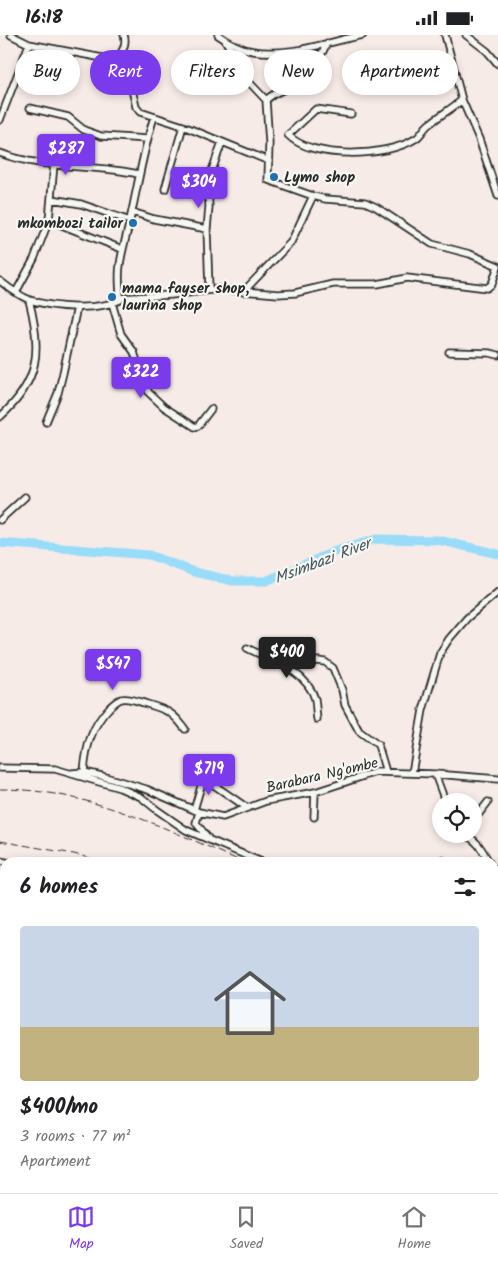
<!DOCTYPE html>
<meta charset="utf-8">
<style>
:root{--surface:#fff;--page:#f2f2f2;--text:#202124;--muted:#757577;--line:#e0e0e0;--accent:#7c3aed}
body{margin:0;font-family:Kalam,sans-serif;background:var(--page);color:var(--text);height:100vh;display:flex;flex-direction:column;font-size:19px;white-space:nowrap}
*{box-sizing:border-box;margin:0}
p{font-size:16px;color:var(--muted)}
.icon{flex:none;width:28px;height:28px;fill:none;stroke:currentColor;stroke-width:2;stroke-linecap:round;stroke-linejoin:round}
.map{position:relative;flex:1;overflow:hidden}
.drawer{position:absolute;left:0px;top:822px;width:499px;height:336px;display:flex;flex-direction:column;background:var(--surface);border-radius:15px 15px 0 0;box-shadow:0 2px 8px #0003}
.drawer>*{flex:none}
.banner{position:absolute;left:15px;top:15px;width:469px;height:45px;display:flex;gap:10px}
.tools{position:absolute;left:432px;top:758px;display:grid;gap:10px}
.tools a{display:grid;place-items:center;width:50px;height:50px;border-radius:50%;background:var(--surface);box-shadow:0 2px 8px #0003;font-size:25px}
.price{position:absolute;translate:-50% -42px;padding:0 11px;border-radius:5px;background:var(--accent);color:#fff;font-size:16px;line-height:32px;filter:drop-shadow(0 1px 2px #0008)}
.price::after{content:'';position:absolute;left:50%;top:30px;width:15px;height:11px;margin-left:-8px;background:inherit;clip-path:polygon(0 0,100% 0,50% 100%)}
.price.on{background:#222;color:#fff}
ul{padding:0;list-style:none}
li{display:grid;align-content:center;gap:10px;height:265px;padding:0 20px}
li+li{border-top:1px solid var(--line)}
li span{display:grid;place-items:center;height:155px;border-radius:5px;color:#555}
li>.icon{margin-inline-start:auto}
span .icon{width:90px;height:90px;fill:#fffc;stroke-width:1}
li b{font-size:21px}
h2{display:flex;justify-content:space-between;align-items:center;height:60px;padding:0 20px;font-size:21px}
.pill{padding:0 18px;border-radius:22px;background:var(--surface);box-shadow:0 2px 8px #0003;font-size:18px;line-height:45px}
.pill.on{background:var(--accent);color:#fff}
.status{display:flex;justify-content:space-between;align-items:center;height:35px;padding:0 25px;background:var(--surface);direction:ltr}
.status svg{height:14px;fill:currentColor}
.menu{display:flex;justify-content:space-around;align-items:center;height:70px;border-top:1px solid var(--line);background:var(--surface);font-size:14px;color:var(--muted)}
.menu a{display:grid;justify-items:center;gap:2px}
.menu .on{color:var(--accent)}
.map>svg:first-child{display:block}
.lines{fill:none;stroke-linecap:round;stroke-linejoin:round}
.stream{stroke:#6c95a7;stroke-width:1}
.river{stroke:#98dcfa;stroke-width:9}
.minor-casing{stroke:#2b2b2b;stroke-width:9}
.major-casing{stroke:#2b2b2b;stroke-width:11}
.minor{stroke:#f6f6f2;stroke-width:5.5}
.major{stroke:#f6f6f2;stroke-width:7}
.rail{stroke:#2b2b2b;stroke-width:1;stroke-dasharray:8 4;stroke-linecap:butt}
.poi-dot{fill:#1f6fb2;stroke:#f6f6f2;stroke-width:2}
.labels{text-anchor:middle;stroke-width:4.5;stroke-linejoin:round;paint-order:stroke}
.poi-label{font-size:15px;font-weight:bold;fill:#2b2b2b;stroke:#f6f6f2;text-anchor:start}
.street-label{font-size:15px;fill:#2b2b2b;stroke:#f6f6f2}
.water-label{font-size:16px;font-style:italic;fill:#46575f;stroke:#f6f6f2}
</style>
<div class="status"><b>16:18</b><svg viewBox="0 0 49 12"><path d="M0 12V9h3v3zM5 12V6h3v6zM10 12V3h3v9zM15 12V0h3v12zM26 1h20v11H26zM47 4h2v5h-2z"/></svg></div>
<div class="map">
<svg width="498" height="1158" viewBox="0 0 498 1158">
<rect width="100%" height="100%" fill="#f7ebe7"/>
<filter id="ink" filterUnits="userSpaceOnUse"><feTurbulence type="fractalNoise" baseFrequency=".02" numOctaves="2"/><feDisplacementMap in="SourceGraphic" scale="10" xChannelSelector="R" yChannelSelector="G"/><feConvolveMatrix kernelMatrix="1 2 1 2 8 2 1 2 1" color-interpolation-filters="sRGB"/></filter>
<g filter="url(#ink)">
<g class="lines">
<path class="stream" d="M494,992H498
M196,1158L198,1154
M286,1158L289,1154"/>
<path class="river" d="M0,508L149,520L194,537L233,546H266L336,516L376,504L438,505L498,519"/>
<g class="minor-casing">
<path id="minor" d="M11,0L29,9L108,24L118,22C123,16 127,9 124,0
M218,0C228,7 240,14 253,16C290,22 327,7 363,0
M445,0L462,65L479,104L498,161
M466,0L487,16L498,29
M225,5L249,47L266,65L269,108L268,145L313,161L325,164L365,167L376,172L432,209L470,219L498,231
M123,15L136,72L140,77L183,91L269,126
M266,65C276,56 279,57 290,52C310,43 318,27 327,8
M30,73L68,82L84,95L101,101L147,104
M351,79L316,74L288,100C312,125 387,122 415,104C421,101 423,94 428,90C439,81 451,74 462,65
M0,85L29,9
M0,118C44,135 93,129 138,139
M165,154L183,91
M52,164L81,169L130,186
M132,177L154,184L207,194L209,172L208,147L222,107
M49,185L122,214
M207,194L209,255
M0,246C9,253 19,261 30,265C54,273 97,276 120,265C120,253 118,241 120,230C122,214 127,200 130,185C138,150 143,116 154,82
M16,257L34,224L49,185L54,129
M243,257L291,207L313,161
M120,263L171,260L220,254L278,259L295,258L333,249H377L407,243L487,253L492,249L498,231
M112,268L121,299L134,317L142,342L149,358L164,372L195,392L198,391L211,374
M449,317L490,318L498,320
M0,382C40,346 42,315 29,265
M46,387L58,358L63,338L77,272
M0,485L25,462
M247,613C272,626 306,635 315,664C316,670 316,678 317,684
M289,633L300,628L318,626L325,627L333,633L342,655L345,670L359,696L378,710L386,737
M0,733L55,734L120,753L141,762L157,775L186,795L264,828
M84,737C86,712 91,692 109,673C112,670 116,666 121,664C129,662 140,667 147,669C167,675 173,677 185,694
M72,738L84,737L102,741L146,754L199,777L223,782L266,766L315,757L376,737L435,739L498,744
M412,738L423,675L440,618L449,604L467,583L498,557
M435,739L445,766
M211,748L246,772
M194,775L204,741
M199,777L196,788L208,803
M314,782L315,757
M474,785L488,767
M460,799C475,801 483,815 489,828
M0,826L10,828
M441,828L442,825
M494,833L498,836
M494,894L498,885
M494,926L498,927
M494,970L498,971
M181,1154L186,1158
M279,1158L281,1154
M384,1158L385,1154"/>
</g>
<g class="major-casing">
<path id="major" d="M0,987H5
M494,999H498"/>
</g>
<use href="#minor" class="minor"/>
<use href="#major" class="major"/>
<path class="rail" d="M0,754C87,754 167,794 245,828
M0,806L74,819L108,828
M494,933L498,935
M494,952L498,954"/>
</g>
</g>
<g class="poi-dot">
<circle cx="274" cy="142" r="5"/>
<circle cx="133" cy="188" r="5"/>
<circle cx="112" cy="262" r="5"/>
</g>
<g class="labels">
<g class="poi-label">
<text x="284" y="147">Lymo shop</text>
<text x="123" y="193" text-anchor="end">mkombozi tailor</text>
<text x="122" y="258">mama fayser shop,<tspan x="122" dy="17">laurina shop</tspan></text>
</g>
<g class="street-label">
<text transform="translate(322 740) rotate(-13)" y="5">Barabara Ng'ombe</text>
</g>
<g class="water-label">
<text transform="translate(322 525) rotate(-21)" y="6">Msimbazi River</text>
</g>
</g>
</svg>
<div class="tools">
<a><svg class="icon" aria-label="locate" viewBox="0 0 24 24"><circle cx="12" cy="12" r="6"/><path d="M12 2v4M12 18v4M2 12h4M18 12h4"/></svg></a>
</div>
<b class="price" style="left:66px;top:141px">$287</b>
<b class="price" style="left:199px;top:174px">$304</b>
<b class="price" style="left:141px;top:364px">$322</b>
<b class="price on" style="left:287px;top:644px">$400</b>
<b class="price" style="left:113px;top:656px">$547</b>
<b class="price" style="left:209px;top:761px">$719</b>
<div class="banner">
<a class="pill">Buy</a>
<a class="pill on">Rent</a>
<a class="pill">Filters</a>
<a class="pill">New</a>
<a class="pill">Apartment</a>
</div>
<section class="drawer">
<h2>6 homes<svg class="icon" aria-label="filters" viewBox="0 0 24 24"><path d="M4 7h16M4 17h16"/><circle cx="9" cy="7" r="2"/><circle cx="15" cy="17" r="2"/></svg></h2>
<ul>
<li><span style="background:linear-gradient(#c9d6e8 65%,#c2b280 0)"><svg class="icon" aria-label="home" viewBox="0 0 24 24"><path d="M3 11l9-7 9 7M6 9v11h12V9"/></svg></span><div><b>$400/mo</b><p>3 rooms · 77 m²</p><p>Apartment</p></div></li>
</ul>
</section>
</div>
<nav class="menu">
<a class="on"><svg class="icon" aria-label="map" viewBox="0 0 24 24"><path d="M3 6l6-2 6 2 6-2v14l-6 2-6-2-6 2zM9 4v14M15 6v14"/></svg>Map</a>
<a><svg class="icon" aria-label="saved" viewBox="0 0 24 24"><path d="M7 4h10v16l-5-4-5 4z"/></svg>Saved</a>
<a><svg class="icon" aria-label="home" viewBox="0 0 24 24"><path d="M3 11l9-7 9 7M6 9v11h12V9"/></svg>Home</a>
</nav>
